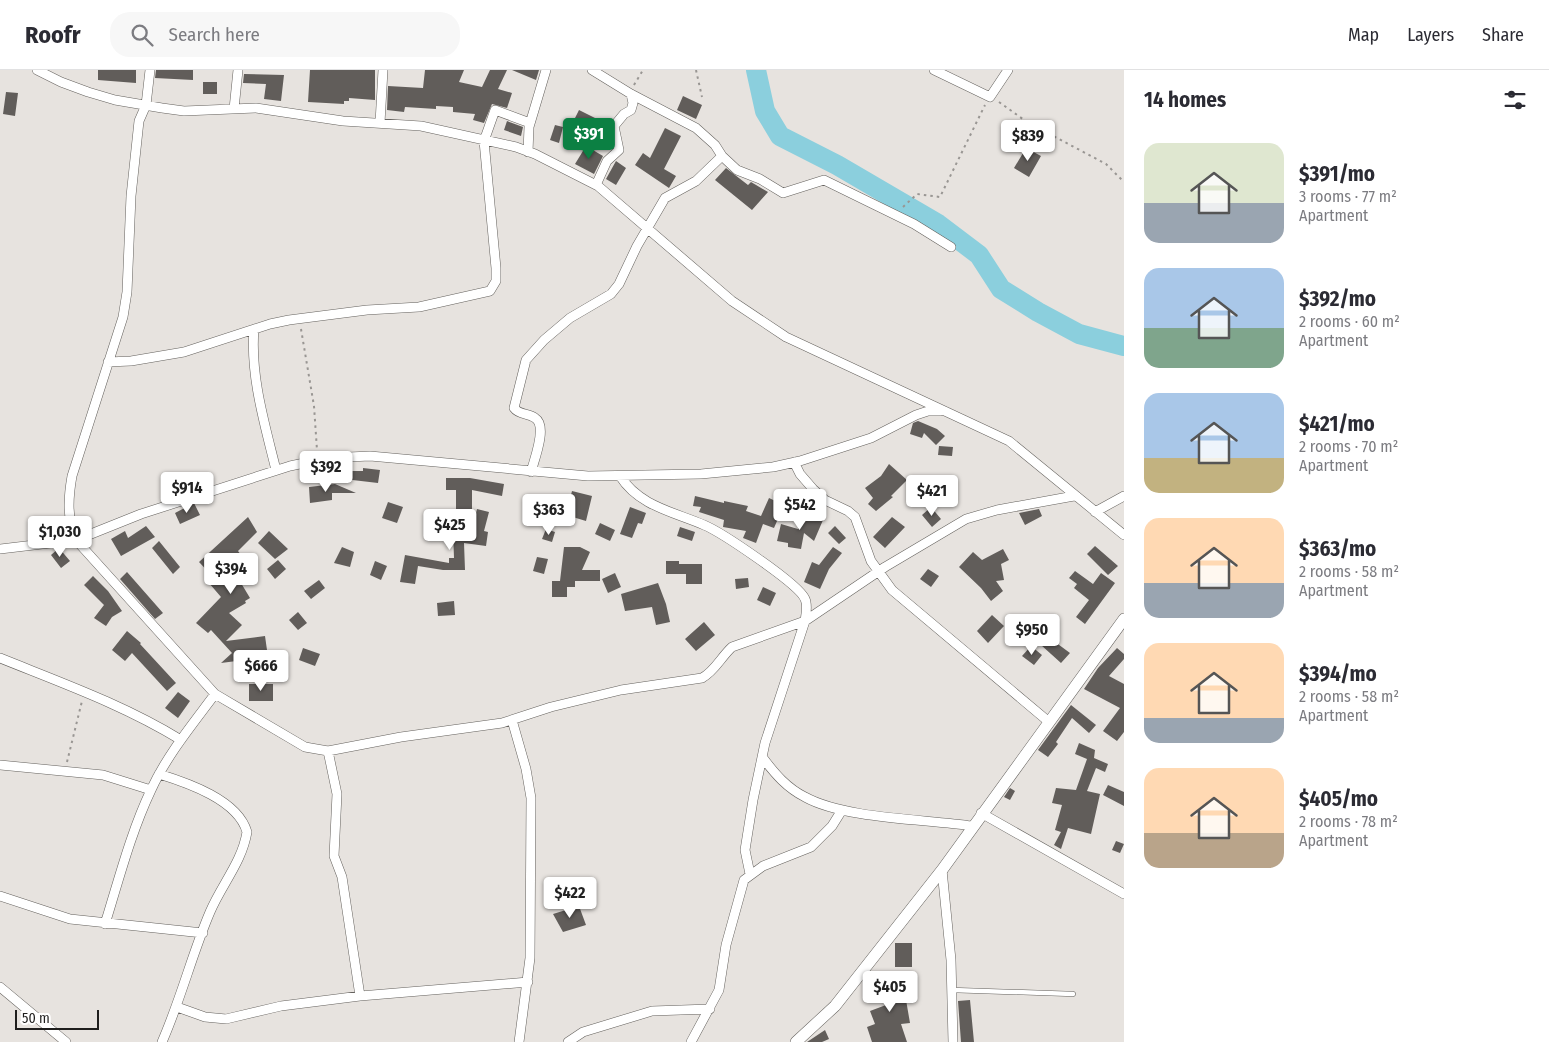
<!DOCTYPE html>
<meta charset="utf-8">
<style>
:root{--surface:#fff;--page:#f7f7f7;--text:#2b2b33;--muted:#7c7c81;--line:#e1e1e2;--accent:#0b8043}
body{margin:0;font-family:"Fira Sans Condensed",sans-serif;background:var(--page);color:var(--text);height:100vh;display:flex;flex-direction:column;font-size:19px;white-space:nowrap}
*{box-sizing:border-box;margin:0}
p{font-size:16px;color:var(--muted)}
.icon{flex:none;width:28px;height:28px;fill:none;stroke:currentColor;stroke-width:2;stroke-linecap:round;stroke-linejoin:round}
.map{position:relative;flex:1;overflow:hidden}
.details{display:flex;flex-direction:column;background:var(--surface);width:425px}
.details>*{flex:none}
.scale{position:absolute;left:15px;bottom:12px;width:84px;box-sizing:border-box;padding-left:5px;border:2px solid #1f1e1d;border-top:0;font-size:14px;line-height:18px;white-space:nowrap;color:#1f1e1d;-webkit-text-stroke:4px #fff;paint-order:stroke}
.price{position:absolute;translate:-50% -42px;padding:0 11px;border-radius:5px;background:#fff;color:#222;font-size:16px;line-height:32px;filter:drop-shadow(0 1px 2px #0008)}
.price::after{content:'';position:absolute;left:50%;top:30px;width:15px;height:11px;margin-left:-8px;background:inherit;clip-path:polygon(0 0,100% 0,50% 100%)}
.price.active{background:var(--accent);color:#fff}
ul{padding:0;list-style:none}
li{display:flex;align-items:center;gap:15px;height:125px;padding:0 20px}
li span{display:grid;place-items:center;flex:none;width:140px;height:100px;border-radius:15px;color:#555}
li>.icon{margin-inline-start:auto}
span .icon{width:60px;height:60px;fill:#fffc;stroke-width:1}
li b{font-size:21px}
h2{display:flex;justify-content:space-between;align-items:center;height:60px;padding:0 20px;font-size:21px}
header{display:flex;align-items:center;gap:30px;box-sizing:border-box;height:70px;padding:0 25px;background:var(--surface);border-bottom:1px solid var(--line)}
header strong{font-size:24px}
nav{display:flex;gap:28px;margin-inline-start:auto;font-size:18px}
.search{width:350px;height:45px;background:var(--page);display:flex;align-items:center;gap:12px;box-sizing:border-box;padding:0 18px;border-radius:20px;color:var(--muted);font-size:19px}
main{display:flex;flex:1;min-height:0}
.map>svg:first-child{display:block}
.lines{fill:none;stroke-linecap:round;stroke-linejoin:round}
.river{stroke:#8bcfdd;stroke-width:20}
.building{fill:#615d5a}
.service-casing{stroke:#64615d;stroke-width:5.5}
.minor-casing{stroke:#64615d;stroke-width:10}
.tertiary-casing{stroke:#64615d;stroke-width:12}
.path{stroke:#999693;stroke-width:2;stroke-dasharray:2.5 4;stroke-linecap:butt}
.service{stroke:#fff;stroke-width:4.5}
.minor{stroke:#fff;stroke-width:9}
.tertiary{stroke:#fff;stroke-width:11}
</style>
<header>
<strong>Roofr</strong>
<div class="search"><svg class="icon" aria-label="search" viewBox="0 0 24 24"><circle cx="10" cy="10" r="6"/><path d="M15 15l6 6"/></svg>Search here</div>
<nav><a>Map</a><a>Layers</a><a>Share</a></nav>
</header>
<main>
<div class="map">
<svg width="1124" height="972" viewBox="0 0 1124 972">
<rect width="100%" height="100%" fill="#e7e3df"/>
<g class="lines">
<path class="river" d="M756,0L765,41L780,66L837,95L938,154L979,185L1001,219L1038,242L1079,264L1124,276"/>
</g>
<path class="building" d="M98,0H136V13L98,10Z
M156,0H193V10L155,8Z
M310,0H375V30L349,28V31H344V34L308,32Z
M425,0H464L459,12L482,17L490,0H507L498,19L512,23L507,38L492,34L484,53L473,50L475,44L453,42V37L436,36V39L405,37L404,42L387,40L388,16L423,18Z
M512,0H539L536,10Z
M244,4L284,5L281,31L264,29L266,14L243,13Z
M203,12H217V24H203Z
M6,22L18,23L15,46L3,44Z
M683,26L702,35L696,49L677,40Z
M579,40L597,49L591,60L573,52Z
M507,51L523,57L521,66L504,60Z
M555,55L563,57L559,73L550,70Z
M665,58L681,66L664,99L676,106L669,118L635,95L643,83L650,88Z
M586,76L603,86L594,104L575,94Z
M1026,78L1041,86L1029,107L1014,98Z
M616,91L626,98L616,115L606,109Z
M726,98L748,115L751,112L768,122L752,140L715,110Z
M918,351L937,359L945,366L936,375L924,363L922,368L910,364L913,353Z
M939,376L953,377L952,386L938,385Z
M889,394L907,410L891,426L893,427L876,441L868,434L873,428L865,418L881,406Z
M363,398L380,400L378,413L327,407V401H363Z
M446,408H470L504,414L502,426L472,420V441H456V420H446Z
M335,414L356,423H332V430L310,433L309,417Z
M572,421L592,426L586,451L566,445Z
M695,426L724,433V431L748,436L746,441L761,446L769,428L784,435L774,458L763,454L756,473L743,468L746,461L723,457L724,450L699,442L701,437L693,436Z
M388,432L403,437L397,453L382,448Z
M194,433L200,445L180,454L175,443Z
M630,437L646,443L642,454L638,453L632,468L620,464Z
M931,437L941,449L932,457L922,445Z
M477,439L489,442L484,461L488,462L486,476L464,473L465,500H443L418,496L415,514L400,512L405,485L449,493V488H454L453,461L472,460Z
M1039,439L1042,446L1025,455L1019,443Z
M806,442L823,450L814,471L804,463L801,479L788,477V473L777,471L781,454L798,459Z
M248,447L257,462L238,481L244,489L238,494L245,502L238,508L250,528L245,531L246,533L229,543L242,555L226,571L265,566L268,587L221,593L232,583L211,560L208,563L196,553L221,527L209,513L214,508L199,492Z
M892,447L905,457L885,478L873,467Z
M600,453L615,460L610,471L595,464Z
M146,456L155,467L121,486L111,469L125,461L128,468Z
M835,456L846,468L839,474L828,463Z
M680,457L695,462L692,471L677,466Z
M546,459L555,462L552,472L542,469Z
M269,461L288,479L275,489L258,473Z
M159,471L180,497L173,504L152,478Z
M1095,476L1118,496L1108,505L1087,484Z
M342,477L354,482L350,497L334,493Z
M564,477H580L590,482L582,500H600V511H575V517H567V527H552V511H560Z
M833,477L842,483L829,499L820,519L804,512L812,492L819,495Z
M59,478L70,491L61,498L51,485Z
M1003,479L1009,490L1001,494L1004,510L996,511L1003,521L991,531L981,518L959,497L973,482L982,490Z
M537,487L548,489L544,504L533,501Z
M278,490L286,499L275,509L267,499Z
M375,491L387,496L381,510L370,505Z
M666,491H679V494H702V514H686V504H666Z
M928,499L939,506L931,517L920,509Z
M1075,501L1093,514L1101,503L1115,513L1085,554L1076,547L1089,530L1074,518L1077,514L1069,508Z
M127,502L163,543L155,549L120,509Z
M615,503L621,517L608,523L602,509Z
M93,506L108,521L122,541L112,547L106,556L94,548L104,535L84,515Z
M748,508L749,517L736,519L735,509Z
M319,510L325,518L311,529L304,521Z
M658,513L666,534L670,552L656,555L652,537L625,541L621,524Z
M763,517L776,523L770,536L757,530Z
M454,531L455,545L438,546L437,533Z
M298,542L307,553L298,560L289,550Z
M992,545L1004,556L988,573L977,561Z
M704,552L715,565L696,581L685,569Z
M127,561L141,573L140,574L176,613L167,621L132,583L125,591L112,580Z
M1047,566L1070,583L1061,593L1041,575Z
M1031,576L1042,585L1034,595L1022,586Z
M303,578L320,584L315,596L299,590Z
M1117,578L1124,584V589L1109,606L1124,614V662L1117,671L1103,661L1120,638L1084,619L1098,598Z
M249,614H273V631H249Z
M178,622L190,631L178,648L165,638Z
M1071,635L1096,655L1089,663L1072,648L1056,672L1058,674L1048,687L1038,680Z
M1079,673L1095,680L1094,688L1108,694L1105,702L1096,698L1087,721L1100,724L1091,764L1068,758L1061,779L1054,775L1061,762L1055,760L1062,735L1052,733L1056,718L1076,720L1087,689L1075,684Z
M1108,715L1124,722V736L1103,725Z
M1010,718L1015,721L1010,730L1004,727Z
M1116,771L1124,774L1120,783L1112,780Z
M579,836L586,855L563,862L553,844Z
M895,873H912V897H895Z
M882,902L900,904L898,926L905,924L910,953L901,954L907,972H872L867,957L875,954L870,941L886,935L881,911Z
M970,930L974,972H961L958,931Z
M825,960L829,969L822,972H807Z"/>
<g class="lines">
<g class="service-casing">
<path id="service" d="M952,920L1073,924"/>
</g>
<g class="minor-casing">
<path id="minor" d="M37,0L61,12L88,22L115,30L162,38L184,41L256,38L343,51L421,56L516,77L535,84L598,116L732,231L786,267L1009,371L1124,465
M150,0L146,35L139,51L131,126L127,222L123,247L72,406C68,429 67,448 76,470L215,624L305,677L328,681L401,667L502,653L551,637L621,620L702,608C715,601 721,587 732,577L805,551L885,497L966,449L997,440L1074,426
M592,0L631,24L696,58L715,75L722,86L737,100L760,109L783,123L824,110L914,154L951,177
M934,0L990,27L1008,0
M234,39L238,0
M380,53L383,0
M528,82L529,57L546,0
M596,115L607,91L619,80L614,56L624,44L631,40L633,33L631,24
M254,259C250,306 265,355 276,400
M108,292L131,291L184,282L270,254L289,250L367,240L419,237L490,221L496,211V198L484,71L495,40L530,53
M794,392L800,404L813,419L825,430L848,441L855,447L871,491L892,520L1049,652
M531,402C534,390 548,356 535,348C528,343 519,345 514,338L526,290L544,270L570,248L611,224L619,214L637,176L665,128L696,111L722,86
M620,406C639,436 674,442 704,455C721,462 799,514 805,529C808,535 806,544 805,551L765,673L753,730L745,780L750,804
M1095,442L1124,426
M0,479L76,470L141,444L290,396L328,388L370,386L588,406L701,404L773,397L800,391L871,368L916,345L928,341H939
M0,588C62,613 124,635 181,670
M512,650L526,699L531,728L530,888L519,972
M328,681L337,724L334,786L342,807L360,926
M763,688C775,704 787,718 805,727C845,749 925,749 972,756
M0,695L103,705L151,720
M159,704C188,713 238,730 247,762C242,792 222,814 210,842C192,884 181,929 162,972
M981,743L1124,824
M942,800L951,890L953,972
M0,826L70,849L203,863
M105,854C119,809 131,762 151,720C167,685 192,655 215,624
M0,917L66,972
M177,937L205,947L226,949L281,936L360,926L528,912
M568,972L583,962L652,941L710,939
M691,972L719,920L726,875L744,810L763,796L811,777L832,756L842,740"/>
</g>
<g class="tertiary-casing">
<path id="tertiary" d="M796,972L835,936L942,800L1124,549"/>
</g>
<path class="path" d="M696,0L702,27
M634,15L643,0
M999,32L1027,52L1106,94L1124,112
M903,137L917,124L940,127L985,35
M301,259L314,336L317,380
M67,692L82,631"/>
<use href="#service" class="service"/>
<use href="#minor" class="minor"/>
<use href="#tertiary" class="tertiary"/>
</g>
</svg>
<div class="scale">50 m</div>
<b class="price active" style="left:589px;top:90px">$391</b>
<b class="price" style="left:1028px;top:92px">$839</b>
<b class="price" style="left:326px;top:423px">$392</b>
<b class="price" style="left:187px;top:444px">$914</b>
<b class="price" style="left:932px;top:447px">$421</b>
<b class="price" style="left:800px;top:461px">$542</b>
<b class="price" style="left:549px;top:466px">$363</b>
<b class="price" style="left:450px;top:481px">$425</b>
<b class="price" style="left:60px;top:488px">$1,030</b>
<b class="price" style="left:231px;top:525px">$394</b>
<b class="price" style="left:1032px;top:586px">$950</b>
<b class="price" style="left:261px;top:622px">$666</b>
<b class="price" style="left:570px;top:849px">$422</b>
<b class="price" style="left:890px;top:943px">$405</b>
</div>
<section class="details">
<h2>14 homes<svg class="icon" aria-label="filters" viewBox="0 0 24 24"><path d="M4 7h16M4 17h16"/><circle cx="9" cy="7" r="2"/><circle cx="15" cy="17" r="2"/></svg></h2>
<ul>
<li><span style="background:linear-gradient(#dfe7d0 60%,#9aa5b1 0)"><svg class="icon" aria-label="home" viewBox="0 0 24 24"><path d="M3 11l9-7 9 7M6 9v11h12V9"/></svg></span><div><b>$391/mo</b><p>3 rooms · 77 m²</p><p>Apartment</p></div></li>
<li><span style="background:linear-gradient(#a9c7e8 60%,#7fa58c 0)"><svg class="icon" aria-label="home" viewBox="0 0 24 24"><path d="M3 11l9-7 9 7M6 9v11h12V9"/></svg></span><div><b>$392/mo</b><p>2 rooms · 60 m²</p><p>Apartment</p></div></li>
<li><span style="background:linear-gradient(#a9c7e8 65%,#c2b280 0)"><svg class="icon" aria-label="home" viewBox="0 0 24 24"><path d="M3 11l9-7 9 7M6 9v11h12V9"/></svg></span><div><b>$421/mo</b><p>2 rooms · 70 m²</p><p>Apartment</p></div></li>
<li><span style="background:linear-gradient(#ffd9b3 65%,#9aa5b1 0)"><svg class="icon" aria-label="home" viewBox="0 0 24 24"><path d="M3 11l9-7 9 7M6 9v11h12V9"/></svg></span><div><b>$363/mo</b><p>2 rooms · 58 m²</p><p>Apartment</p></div></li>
<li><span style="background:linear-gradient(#ffd9b3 75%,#9aa5b1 0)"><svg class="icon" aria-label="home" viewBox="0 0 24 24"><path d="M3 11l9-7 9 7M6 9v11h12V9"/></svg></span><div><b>$394/mo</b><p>2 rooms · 58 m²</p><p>Apartment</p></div></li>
<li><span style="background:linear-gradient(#ffd9b3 65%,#b9a48a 0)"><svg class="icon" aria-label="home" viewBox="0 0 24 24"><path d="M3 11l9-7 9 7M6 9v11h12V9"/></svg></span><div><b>$405/mo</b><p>2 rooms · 78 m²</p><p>Apartment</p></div></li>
</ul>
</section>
</main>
